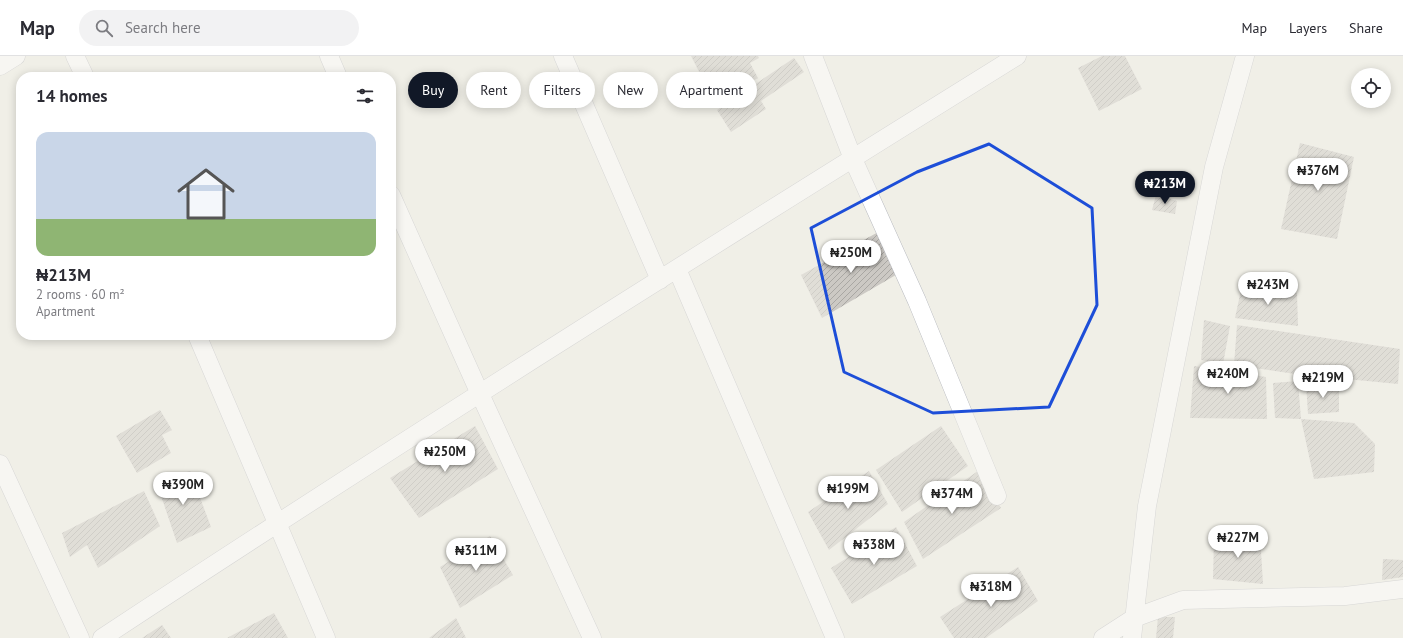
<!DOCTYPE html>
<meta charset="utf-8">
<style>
:root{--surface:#fff;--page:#f2f2f3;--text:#2b2b33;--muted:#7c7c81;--line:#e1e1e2;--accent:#111827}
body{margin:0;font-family:"PT Sans",sans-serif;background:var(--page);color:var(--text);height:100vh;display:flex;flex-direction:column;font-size:15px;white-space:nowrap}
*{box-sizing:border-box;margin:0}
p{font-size:13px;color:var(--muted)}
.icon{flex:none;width:22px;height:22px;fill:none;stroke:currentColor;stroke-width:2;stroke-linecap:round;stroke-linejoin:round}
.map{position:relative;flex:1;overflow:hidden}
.side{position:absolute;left:16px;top:16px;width:380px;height:268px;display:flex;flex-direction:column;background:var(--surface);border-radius:16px;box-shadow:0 2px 10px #0003}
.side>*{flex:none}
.guide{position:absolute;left:408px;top:16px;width:380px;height:36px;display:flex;gap:8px}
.controls{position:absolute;left:1351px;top:12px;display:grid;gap:8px}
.controls a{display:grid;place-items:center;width:40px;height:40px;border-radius:50%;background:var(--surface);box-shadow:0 2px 10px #0003;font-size:20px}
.price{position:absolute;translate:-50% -34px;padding:0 9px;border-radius:14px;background:#fff;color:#222;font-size:13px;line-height:26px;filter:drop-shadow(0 1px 2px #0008)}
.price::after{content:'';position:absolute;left:50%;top:24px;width:12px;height:9px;margin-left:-6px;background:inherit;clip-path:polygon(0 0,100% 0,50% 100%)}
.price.on{background:var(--accent);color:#fff}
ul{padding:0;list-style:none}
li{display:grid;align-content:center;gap:8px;height:212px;padding:0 20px}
li span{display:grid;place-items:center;height:124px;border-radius:12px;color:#555}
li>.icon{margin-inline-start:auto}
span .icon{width:72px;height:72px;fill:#fffc;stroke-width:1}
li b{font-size:17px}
h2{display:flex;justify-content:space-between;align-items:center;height:48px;padding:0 20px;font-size:17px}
.chip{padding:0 14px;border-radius:18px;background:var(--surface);box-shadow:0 2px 10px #0003;font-size:14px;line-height:36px}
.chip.on{background:var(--accent);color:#fff}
header{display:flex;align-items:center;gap:24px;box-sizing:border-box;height:56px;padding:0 20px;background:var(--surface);border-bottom:1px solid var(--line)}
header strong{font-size:19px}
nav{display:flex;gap:22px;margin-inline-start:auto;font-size:14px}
.search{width:280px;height:36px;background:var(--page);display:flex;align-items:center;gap:10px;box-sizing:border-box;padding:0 14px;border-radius:22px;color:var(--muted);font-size:15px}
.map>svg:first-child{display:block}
.building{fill:url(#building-hatch)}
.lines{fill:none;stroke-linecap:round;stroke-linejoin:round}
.street-casing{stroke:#b9bbc0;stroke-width:19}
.street{stroke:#fff;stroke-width:18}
.marked{fill:none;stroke:#1d4ed8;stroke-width:3;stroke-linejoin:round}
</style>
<header>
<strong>Map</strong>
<div class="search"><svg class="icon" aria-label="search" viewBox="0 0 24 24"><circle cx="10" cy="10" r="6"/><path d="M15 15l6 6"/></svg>Search here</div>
<nav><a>Map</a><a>Layers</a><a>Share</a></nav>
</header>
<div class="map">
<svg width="1403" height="582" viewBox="0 0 1403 582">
<defs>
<pattern id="building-hatch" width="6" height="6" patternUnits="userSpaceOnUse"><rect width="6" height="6" fill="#ccc9c4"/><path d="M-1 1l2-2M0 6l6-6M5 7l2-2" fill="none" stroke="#a9a7a3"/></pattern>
</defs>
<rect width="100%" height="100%" fill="#f0efe7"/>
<path class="building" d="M691,0H758L759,2L750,7L758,22L714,45Z
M1102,0H1125L1142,33L1099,55L1078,12Z
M794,2L804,16L761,45L766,53L731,76L717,54Z
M1300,87L1354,101L1337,183L1281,173Z
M1156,139L1177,145L1175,158L1152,154Z
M880,175L901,216L822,262L801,219Z
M1242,229L1297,237L1298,270L1235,262Z
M1204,264L1230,270L1223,308L1201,304Z
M1237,269L1400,293L1398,328L1295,318L1234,309Z
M1194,310L1266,321L1267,363L1190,362Z
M1298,325L1301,363L1354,367L1375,388L1374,416L1314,423L1301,363L1275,362L1273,327Z
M1306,328L1339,330V356L1308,358Z
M160,354L172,374L162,379L171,397L137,417L116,380Z
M475,370L498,413L419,462L390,422Z
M941,370L968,410L902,456L876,414Z
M190,415L211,471L177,487L156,425Z
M869,415L888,448L829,494L808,456Z
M978,415L1001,452L923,503L904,466Z
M144,435L160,470L98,512L87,489L70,501L62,477Z
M896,471L917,510L852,548L831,512Z
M1260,478L1263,528L1213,523L1214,483Z
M490,480L513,519L460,552L440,511Z
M1383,503L1403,504V521L1382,524Z
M1018,511L1038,545L986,582H954L940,561Z
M274,557L288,582H227Z
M1158,561H1175L1173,582H1156Z
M456,562L466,582H429Z
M162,569L171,582H142Z"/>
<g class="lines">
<g class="street-casing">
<path id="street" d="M75,0L85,21
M329,0L338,21
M563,0L660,224
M813,0L853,103L917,245L997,440
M0,10L16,0
M391,139L480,338L592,582
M677,213L835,582
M197,279L326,582
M0,408L80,582
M102,582C404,383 710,191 1017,0
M1103,582L1134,562L1183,544L1345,540L1403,533
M1132,582L1147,450L1214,111L1245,0"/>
</g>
<use href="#street" class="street"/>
</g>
<path d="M0 0H1403V582H0ZM989,88L1092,152L1097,249L1049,351L933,357L844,316L811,172L917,116Z" fill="#f0efe7" fill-opacity=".55" fill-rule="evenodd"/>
<path class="marked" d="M989,88L1092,152L1097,249L1049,351L933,357L844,316L811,172L917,116Z"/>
</svg>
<div class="controls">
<a><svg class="icon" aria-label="locate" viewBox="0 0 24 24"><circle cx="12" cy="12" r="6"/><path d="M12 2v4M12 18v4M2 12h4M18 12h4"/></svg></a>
</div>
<b class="price" style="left:1318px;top:136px">₦376M</b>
<b class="price on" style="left:1165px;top:149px">₦213M</b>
<b class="price" style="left:851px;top:218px">₦250M</b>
<b class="price" style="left:1268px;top:250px">₦243M</b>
<b class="price" style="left:1228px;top:339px">₦240M</b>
<b class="price" style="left:1323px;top:343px">₦219M</b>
<b class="price" style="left:445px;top:417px">₦250M</b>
<b class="price" style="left:183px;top:450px">₦390M</b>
<b class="price" style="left:848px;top:454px">₦199M</b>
<b class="price" style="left:952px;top:459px">₦374M</b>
<b class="price" style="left:1238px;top:503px">₦227M</b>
<b class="price" style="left:874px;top:510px">₦338M</b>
<b class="price" style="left:476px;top:516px">₦311M</b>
<b class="price" style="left:991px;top:552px">₦318M</b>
<div class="guide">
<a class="chip on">Buy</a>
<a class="chip">Rent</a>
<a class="chip">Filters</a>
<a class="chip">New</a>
<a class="chip">Apartment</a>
</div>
<section class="side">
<h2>14 homes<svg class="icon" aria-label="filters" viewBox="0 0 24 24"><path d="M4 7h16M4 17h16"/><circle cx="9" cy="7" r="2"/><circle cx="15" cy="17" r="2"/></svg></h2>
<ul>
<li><span style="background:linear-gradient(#c9d6e8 70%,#8fb573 0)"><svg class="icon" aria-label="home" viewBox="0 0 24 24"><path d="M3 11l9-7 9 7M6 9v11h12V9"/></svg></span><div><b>₦213M</b><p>2 rooms · 60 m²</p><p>Apartment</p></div></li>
</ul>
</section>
</div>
